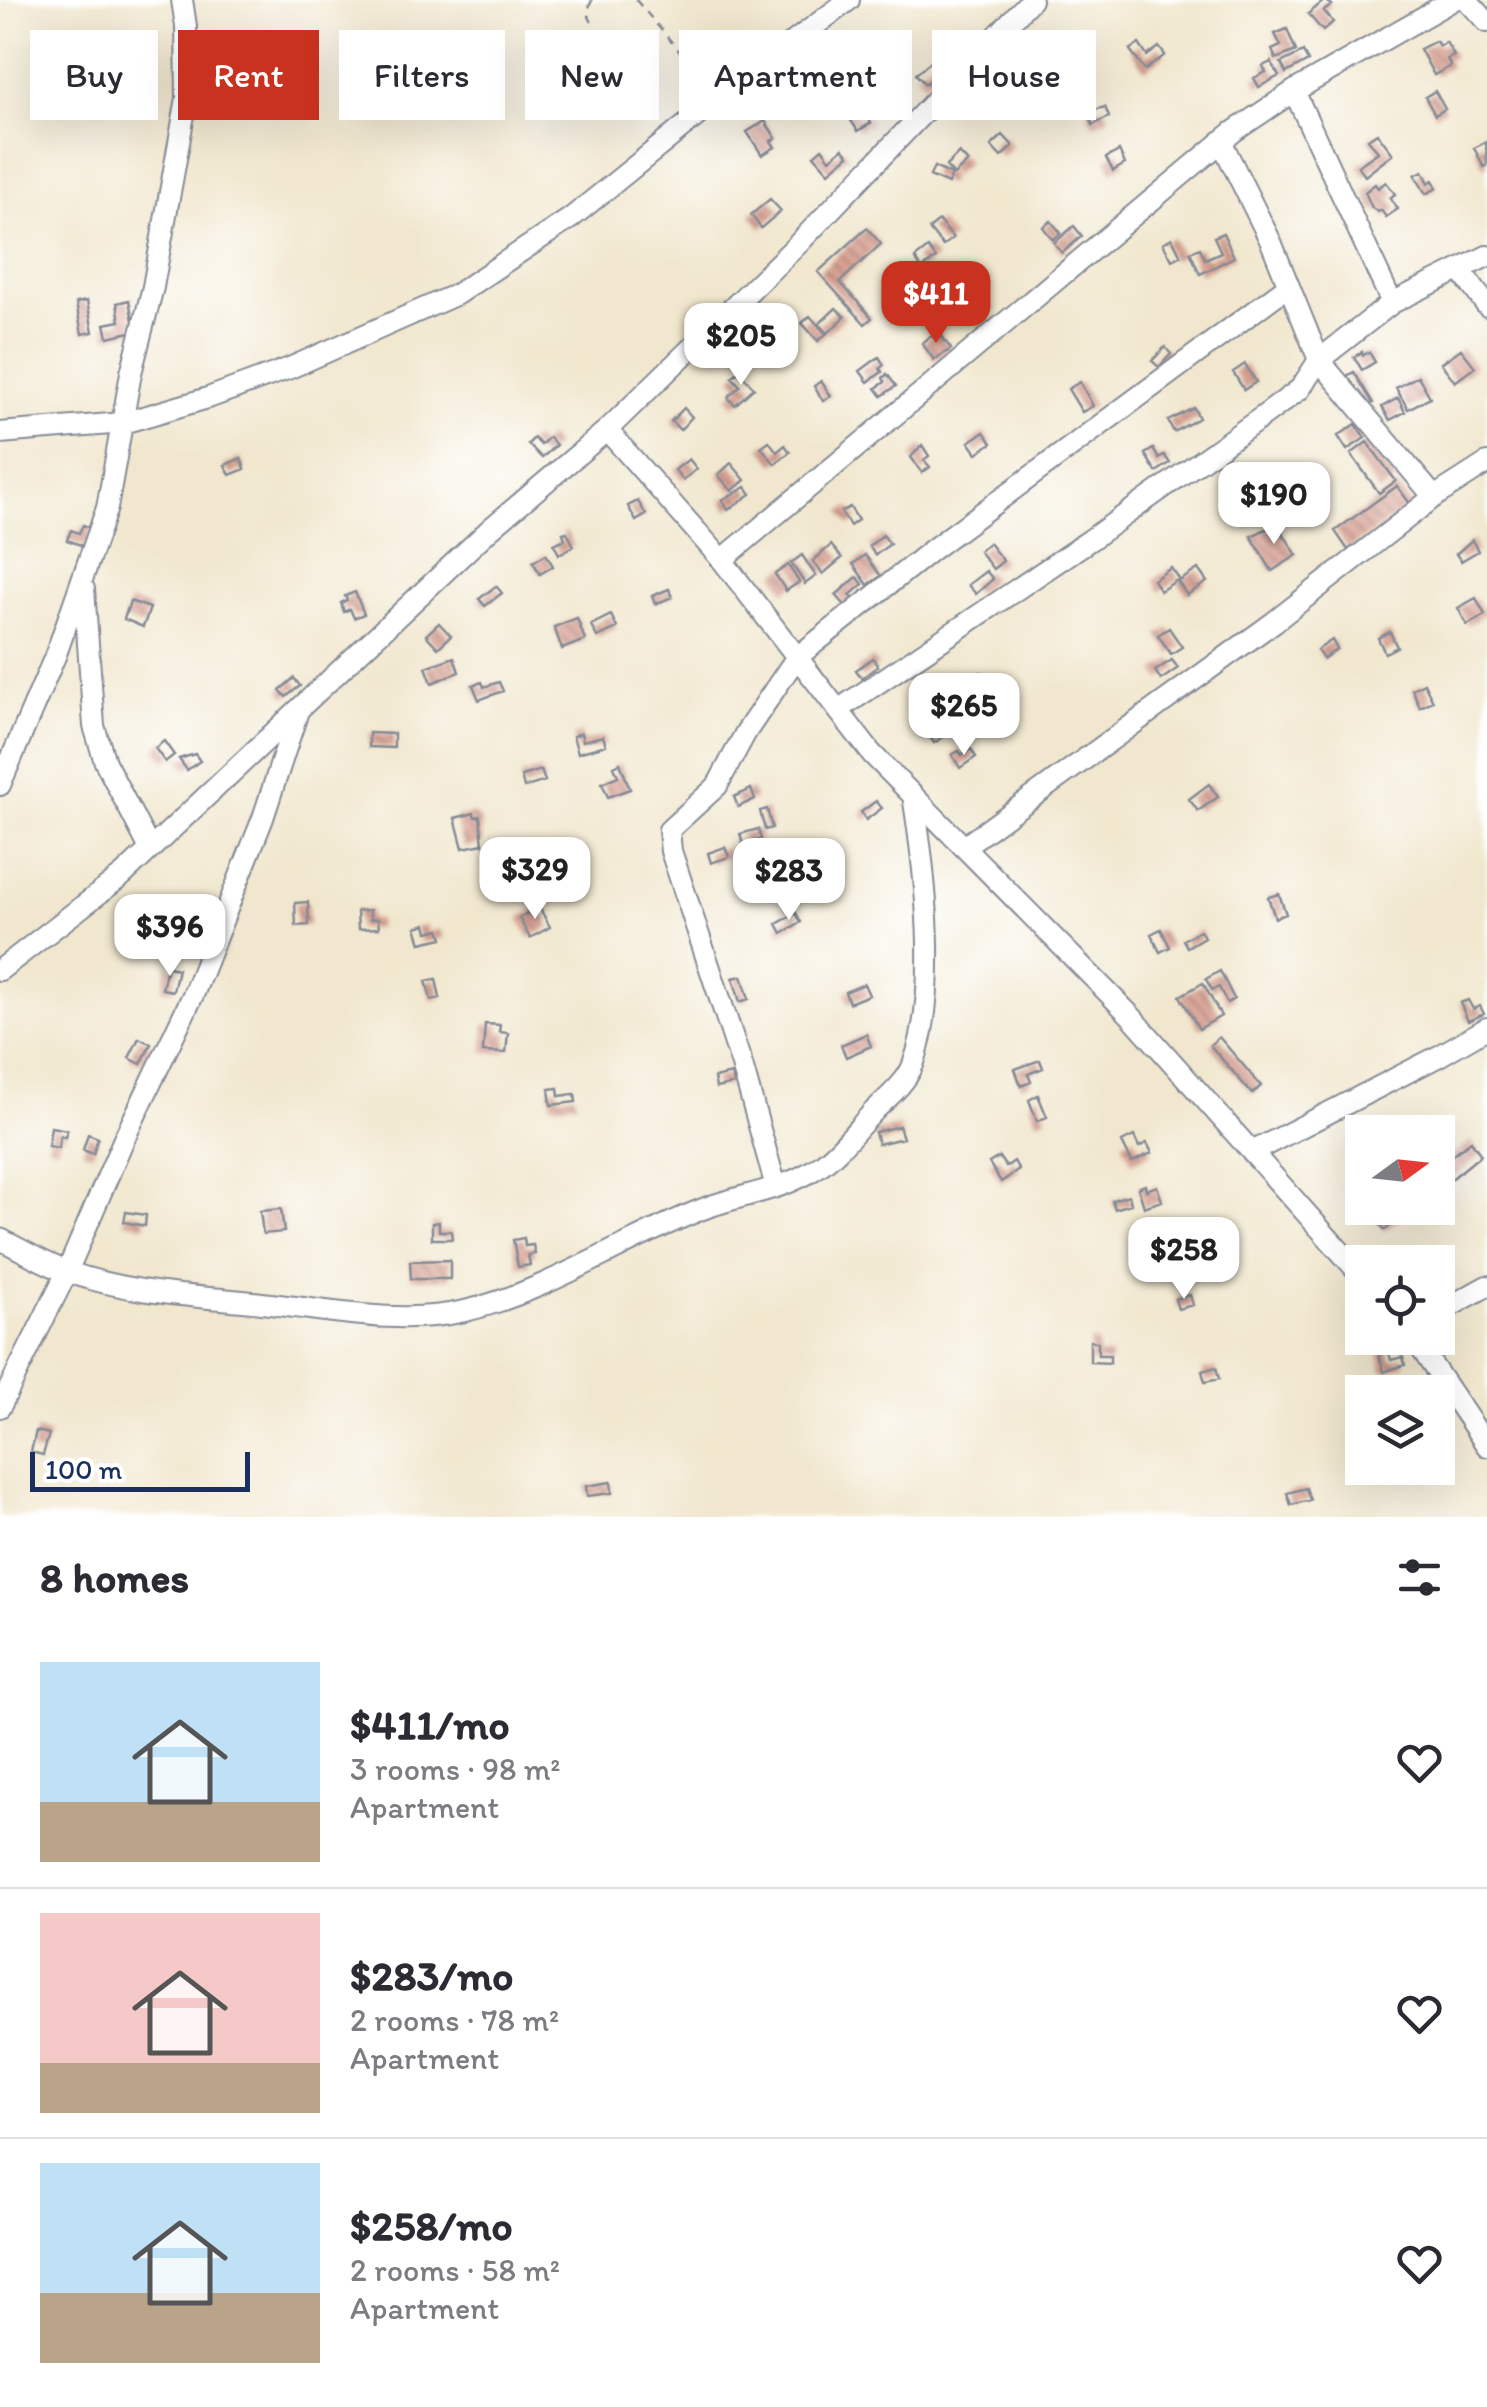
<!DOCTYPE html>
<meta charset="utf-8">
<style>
:root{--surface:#fff;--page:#f2f2f3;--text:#2b2b33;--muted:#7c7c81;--line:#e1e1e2;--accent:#c8321e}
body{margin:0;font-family:Itim,sans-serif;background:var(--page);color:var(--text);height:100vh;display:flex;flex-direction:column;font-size:38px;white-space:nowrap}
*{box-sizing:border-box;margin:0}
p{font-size:32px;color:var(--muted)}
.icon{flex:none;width:55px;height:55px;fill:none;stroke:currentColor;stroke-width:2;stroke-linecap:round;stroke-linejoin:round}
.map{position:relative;height:1517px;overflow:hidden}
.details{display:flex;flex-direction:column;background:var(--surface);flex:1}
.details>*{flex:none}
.top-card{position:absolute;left:30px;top:30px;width:1428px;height:90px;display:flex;gap:20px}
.needle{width:65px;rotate:75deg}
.fabs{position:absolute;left:1345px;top:1115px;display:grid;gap:20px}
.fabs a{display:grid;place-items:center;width:110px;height:110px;border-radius:0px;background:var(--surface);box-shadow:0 10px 40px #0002;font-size:50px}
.scale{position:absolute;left:30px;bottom:25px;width:220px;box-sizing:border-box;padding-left:10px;border:5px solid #1b2f5e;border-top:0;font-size:28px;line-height:35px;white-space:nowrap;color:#1b2f5e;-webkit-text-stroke:8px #fff;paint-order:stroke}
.price{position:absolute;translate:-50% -85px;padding:0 22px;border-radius:20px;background:#fff;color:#222;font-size:32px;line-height:65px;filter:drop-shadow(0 2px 5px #0008)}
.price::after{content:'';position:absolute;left:50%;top:60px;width:30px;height:22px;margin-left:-15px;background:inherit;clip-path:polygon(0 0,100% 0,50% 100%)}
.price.current{background:var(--accent);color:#fff}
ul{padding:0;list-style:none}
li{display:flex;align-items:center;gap:30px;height:250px;padding:0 40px}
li+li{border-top:2px solid var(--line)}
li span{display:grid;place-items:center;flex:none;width:280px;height:200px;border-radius:0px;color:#555}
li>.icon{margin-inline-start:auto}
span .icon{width:120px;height:120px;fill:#fffc;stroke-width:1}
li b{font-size:42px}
h2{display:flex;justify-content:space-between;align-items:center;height:120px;padding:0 40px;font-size:42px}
.tag{padding:0 35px;border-radius:0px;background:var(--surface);box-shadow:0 10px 40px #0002;font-size:35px;line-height:90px}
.tag.current{background:var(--accent);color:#fff}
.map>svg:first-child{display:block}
.building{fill:url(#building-back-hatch)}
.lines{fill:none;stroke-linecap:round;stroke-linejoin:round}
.minor-casing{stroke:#868b96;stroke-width:24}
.path{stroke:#868b96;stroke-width:2.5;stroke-dasharray:8 8;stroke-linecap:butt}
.minor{stroke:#fff;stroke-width:20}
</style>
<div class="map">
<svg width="1487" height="1517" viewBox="0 0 1487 1517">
<defs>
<pattern id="building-back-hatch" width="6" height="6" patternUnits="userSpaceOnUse" patternTransform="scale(2.5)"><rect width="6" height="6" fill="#d8a193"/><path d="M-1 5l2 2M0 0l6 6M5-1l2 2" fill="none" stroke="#ae847b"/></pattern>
</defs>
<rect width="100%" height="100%" fill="#fff"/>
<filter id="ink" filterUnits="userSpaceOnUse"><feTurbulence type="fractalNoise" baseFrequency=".01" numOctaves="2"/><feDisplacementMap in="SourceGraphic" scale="20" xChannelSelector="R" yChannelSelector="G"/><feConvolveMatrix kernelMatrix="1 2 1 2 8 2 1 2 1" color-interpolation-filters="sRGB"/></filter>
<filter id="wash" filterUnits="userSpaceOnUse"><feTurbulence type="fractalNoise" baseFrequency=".0048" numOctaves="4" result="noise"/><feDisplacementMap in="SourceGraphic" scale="40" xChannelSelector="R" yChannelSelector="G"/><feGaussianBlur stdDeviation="2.25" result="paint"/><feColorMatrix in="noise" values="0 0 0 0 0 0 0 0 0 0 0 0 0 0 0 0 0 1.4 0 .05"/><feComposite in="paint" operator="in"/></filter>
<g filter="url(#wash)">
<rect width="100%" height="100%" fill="#f1e7ce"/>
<g id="blocks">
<path class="building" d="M1325,0L1332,5L1324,11L1333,22L1323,31L1308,14Z
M1287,29L1296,51L1276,59L1272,50L1281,46L1275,34Z
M1436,41L1439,46L1446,42L1454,56L1447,59L1451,66L1434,75L1420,49Z
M1139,44L1147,56L1159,47L1165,55L1145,70L1130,50Z
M1303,52L1308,61L1286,73L1281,63Z
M931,61L940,72L925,84L916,74Z
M1271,62L1279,76L1259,87L1254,78L1266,72L1263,66Z
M1435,91L1445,109L1435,115L1425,97Z
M1105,107L1109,117L1093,125L1087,112Z
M853,108L860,118L866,114L871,123L858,131L846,113Z
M765,121L776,138L771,141L775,147L762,155L747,132Z
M1377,133L1393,154L1365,176L1358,166L1378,152L1368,139Z
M1003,135L1013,146L1001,157L991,146Z
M1486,142L1487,166L1484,167L1474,148Z
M822,148L830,159L843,148L849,155L829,172L814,155Z
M1119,151L1125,164L1113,171L1106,158Z
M959,153L968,162L954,175L946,166Z
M934,167L952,175L948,184L930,176Z
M1423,171L1429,183L1433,180L1437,188L1426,194L1415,175Z
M1386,182L1395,194L1390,198L1398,209L1386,217L1381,210L1378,212L1372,208L1365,192L1375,184L1378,188Z
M770,199L781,211L761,228L751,215Z
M939,221L953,238L943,246L929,229Z
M1051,221L1061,233L1053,240L1043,227Z
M1074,226L1082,236L1062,253L1054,243Z
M867,228L881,244L840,282L872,318L865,324L818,272Z
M1223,233L1234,257L1200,274L1190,252L1200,248L1205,259L1221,252L1214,237Z
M1172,238L1181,256L1172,260L1163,243Z
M928,248L936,258L922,269L915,258Z
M129,300L135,331L108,337L105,324L120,321L117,303Z
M87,301L93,332L82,334L76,303Z
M836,308L845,317L828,333L819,324Z
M810,316L826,334L818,341L802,323Z
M938,331L951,349L934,360L922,343Z
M1165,347L1171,354L1159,367L1152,361Z
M1461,349L1475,367L1455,382L1441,363Z
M1362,352L1363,355L1369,352L1375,362L1362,370L1354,357Z
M879,357L884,365L880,368L882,372L868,382L860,371Z
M1245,364L1256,382L1244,390L1233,372Z
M739,371L754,388L735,405L728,397L740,386L732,377Z
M1354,372L1373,403L1366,408L1347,376Z
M887,374L896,386L882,396L876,388L885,382L883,378Z
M1418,376L1430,397L1408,409L1396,388Z
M821,381L831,396L823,401L814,386Z
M1080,382L1093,406L1082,412L1068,389Z
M1398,398L1405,412L1390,420L1382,407Z
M684,408L692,417L680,430L671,421Z
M1194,408L1199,418L1174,432L1168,421Z
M1356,424L1365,438L1347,450L1338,436Z
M984,432L992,443L977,453L969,442Z
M549,437L556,445L542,458L528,444L534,438L541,445Z
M769,441L777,452L785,445L790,452L775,464L761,447Z
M1367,442L1396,481L1379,493L1351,454Z
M922,445L929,456L924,460L930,467L922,473L911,457Z
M1153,449L1159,459L1164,455L1170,463L1156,472L1145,454Z
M241,458L245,469L230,475L225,465Z
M689,459L697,469L683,480L675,470Z
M731,463L745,480L732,491L718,475Z
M1397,486L1411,505L1348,550L1335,531Z
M746,487L751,494L728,510L722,500Z
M638,501L646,515L636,521L628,506Z
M850,507L858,520L850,526L841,512Z
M1277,524L1297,555L1272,571L1251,536Z
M83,525L93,529L86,547L67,540L71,530L79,533Z
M567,532L574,546L559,554L554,544L565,539L563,533Z
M883,535L890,544L875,555L869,546Z
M1472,540L1478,551L1461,561L1456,554Z
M989,543L1003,561L993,569L979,551Z
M831,545L842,558L823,574L813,561Z
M546,554L553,566L540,574L533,562Z
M802,555L816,576L805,584L791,563Z
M865,555L881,576L868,585L853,564Z
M788,565L799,582L786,591L775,574Z
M1171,568L1179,579L1160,591L1153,580Z
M1198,569L1207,582L1187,595L1178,582Z
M986,571L993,579L976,594L968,585Z
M857,577L863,584L850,595L859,604L850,611L836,595Z
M496,586L502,593L485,606L479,599Z
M669,589L672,597L655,604L652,596Z
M355,592L364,614L354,618L350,609L344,612L341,603L347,600L345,596Z
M1476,598L1485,615L1467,625L1458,608Z
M130,601L150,608L143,627L124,619Z
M611,615L617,628L597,637L591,625Z
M577,618L585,640L562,649L554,627Z
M439,623L451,636L438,648L426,635Z
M1169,628L1182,647L1171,654L1158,635Z
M1390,632L1397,647L1385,653L1378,638Z
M1332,640L1337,649L1323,659L1317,650Z
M454,657L459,672L432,683L426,667Z
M873,658L878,666L862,678L856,670Z
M1172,660L1178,668L1161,680L1155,671Z
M981,672L991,685L1003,676L1010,685L995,697L987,688L981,693L971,680Z
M294,678L300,686L286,697L280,690Z
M482,682L484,687L499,682L503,691L479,700L473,685Z
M1424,683L1433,701L1420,707L1412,689Z
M943,724L949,733L934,743L928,734Z
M369,733L394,734V748L369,747Z
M581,733L583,741L603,736L606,745L578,753L573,736Z
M164,741L174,755L165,762L155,748Z
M971,749L976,757L960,768L952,755L959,751L962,755Z
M195,754L200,761L187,770L179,759Z
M620,763L630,789L608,797L602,783L618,776L614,766Z
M541,770L545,781L524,788L521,776Z
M1209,784L1218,797L1198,811L1189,799Z
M751,789L755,799L738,807L734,797Z
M876,801L882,808L866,820L861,812Z
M767,809L772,828L765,830L760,811Z
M474,813L475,817L480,816L483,844L463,848L455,818Z
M758,829L761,839L743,844L740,834Z
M725,847L729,857L711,863L708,853Z
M555,854L558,863L567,861L571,873L554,878L548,856Z
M787,868L792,877L763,889L759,880Z
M798,882L806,899L795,903L792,896L785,899L781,889Z
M1279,894L1286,914L1275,918L1268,897Z
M308,902L309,925L296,926L295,903Z
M539,907L550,927L530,938L519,918Z
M370,910V919H378L379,928L358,929L357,911Z
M796,913L801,922L782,933L777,924Z
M426,924L428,932L440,929L443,938L421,943L416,927Z
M1161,929L1170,947L1160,952L1151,934Z
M1200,930L1204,937L1187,947L1183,940Z
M167,967L178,969L173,991L162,989Z
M1220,971L1234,999L1227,1003L1219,987L1212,990L1206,979Z
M742,976L749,999L740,1002L733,978Z
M436,979L440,998L431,1000L426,981Z
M1203,983L1221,1016L1199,1029L1180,996Z
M864,984L869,995L849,1003L845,992Z
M1468,1000L1473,1009L1480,1006L1484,1014L1468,1021L1460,1003Z
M485,1024L500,1025L499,1032L508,1033L506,1053L483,1052Z
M866,1034L871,1046L846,1057L841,1045Z
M1219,1037L1261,1086L1252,1094L1210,1045Z
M139,1038L151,1044L141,1064L129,1058Z
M1040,1060L1043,1068L1028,1074L1031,1082L1021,1086L1015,1069Z
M732,1074L734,1084L716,1088L714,1078Z
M558,1088L559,1096L575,1094L576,1102L551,1105L549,1089Z
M1038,1095L1047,1117L1037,1121L1029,1100Z
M899,1126L903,1138L878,1144L875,1132Z
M51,1127L67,1130L65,1137L60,1136L58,1148L48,1146Z
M88,1134L98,1138L93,1154L83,1150Z
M1134,1136L1139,1147L1147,1143L1152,1153L1132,1162L1122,1142Z
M1438,1136L1452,1155L1471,1141L1481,1155L1438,1190Z
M999,1157L1006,1167L1014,1161L1019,1170L1001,1182L989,1163Z
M1145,1185L1146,1190L1157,1186L1162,1201L1144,1207L1138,1188Z
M1129,1195L1131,1204L1115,1209L1112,1200Z
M1392,1208H1414L1385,1230L1376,1220Z
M281,1209L284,1232L263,1234L260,1211Z
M126,1212L146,1215L145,1226L124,1222Z
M439,1222V1231H451L452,1239H432V1223Z
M524,1238L525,1246L533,1245L535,1254L528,1255L530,1265L518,1267L513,1240Z
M450,1260V1279H411L410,1261Z
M1190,1295L1193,1305L1178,1309L1175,1299Z
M1090,1341L1098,1342V1355H1110V1363L1090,1362Z
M1388,1350L1391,1360L1403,1357L1405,1365L1384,1372L1378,1352Z
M1216,1367L1219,1379L1205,1382L1202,1371Z
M36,1431L49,1434L43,1455L31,1452Z
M611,1482L612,1493L587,1496L586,1486Z
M1306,1488L1310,1500L1291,1505L1287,1493Z"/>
</g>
</g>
<g filter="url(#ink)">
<use href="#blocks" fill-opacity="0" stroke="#868b96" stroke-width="2.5"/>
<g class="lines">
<g class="minor-casing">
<path id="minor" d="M1467,0L1487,22
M1294,91L1392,303
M1221,141L1271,242L1319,360L1434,497
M1460,270L1487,306
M607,430L722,560L872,754L1131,1016L1362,1276
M0,433L123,423L208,398L290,368L457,294L571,218L719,98L849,0
M722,560L1233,132L1294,91L1453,0
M84,589L94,726L105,762L150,849
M838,710L1090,540L1265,415L1300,389L1319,360L1392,303L1487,256
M0,785L56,654L107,508L131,373L153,287L187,98L186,26L182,0
M965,846L1274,622L1434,497L1487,463
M0,970L123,875L490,529L607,430L798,244L1031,0
M1252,1152L1439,1056L1487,1028
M776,1187L742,1065L671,851L669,830L717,786L746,732L796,658L933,549L1288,286
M0,1239C22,1250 45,1264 68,1272C130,1294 198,1296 262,1303C329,1310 399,1326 465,1311C553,1290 625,1238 708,1207C744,1194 783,1190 815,1169C837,1155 856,1130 874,1111C887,1098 906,1083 913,1065C940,991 925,871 913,795
M1438,1313L1487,1286
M1414,1338L1487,1446
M0,1407L67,1272L123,1141L193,995L263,818L298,711"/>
</g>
<path class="path" d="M592,0L587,12L595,29
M636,0L708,85"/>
<use href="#minor" class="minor"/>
</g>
</g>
</svg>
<div class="fabs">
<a><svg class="needle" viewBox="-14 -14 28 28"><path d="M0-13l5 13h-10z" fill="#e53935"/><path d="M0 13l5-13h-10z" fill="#7c7c81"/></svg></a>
<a><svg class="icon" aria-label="locate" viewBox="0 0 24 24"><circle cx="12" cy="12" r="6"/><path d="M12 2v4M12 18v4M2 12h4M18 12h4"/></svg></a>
<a><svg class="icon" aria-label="layers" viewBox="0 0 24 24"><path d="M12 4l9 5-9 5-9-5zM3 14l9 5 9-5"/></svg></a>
</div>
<div class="scale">100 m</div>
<b class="price current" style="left:936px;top:346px">$411</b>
<b class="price" style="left:741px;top:388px">$205</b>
<b class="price" style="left:1274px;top:547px">$190</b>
<b class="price" style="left:964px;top:758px">$265</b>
<b class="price" style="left:535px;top:922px">$329</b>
<b class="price" style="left:789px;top:923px">$283</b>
<b class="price" style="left:170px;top:979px">$396</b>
<b class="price" style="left:1184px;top:1302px">$258</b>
<div class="top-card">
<a class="tag">Buy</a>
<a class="tag current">Rent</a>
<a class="tag">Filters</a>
<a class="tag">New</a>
<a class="tag">Apartment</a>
<a class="tag">House</a>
</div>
</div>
<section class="details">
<h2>8 homes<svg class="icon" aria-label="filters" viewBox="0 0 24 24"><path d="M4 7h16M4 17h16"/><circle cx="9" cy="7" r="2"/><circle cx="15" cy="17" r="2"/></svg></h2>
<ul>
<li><span style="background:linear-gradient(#bfe0f5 70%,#b9a48a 0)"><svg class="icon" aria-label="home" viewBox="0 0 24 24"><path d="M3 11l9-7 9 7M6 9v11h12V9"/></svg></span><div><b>$411/mo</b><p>3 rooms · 98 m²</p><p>Apartment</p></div><svg class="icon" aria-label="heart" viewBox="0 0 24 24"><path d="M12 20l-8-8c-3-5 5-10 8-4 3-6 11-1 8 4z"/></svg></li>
<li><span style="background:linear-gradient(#f6c9c9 75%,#b9a48a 0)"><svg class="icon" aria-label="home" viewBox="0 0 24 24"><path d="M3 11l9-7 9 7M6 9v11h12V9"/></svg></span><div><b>$283/mo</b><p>2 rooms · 78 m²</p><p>Apartment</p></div><svg class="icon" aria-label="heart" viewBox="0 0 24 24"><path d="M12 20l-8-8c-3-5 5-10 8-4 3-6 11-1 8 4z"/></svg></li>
<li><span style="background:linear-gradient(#bfe0f5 65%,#b9a48a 0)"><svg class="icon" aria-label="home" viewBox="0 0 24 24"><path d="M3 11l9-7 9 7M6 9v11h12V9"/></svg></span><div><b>$258/mo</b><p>2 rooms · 58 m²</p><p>Apartment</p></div><svg class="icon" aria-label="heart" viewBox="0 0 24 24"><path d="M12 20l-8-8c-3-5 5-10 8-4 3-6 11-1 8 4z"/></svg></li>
</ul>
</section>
